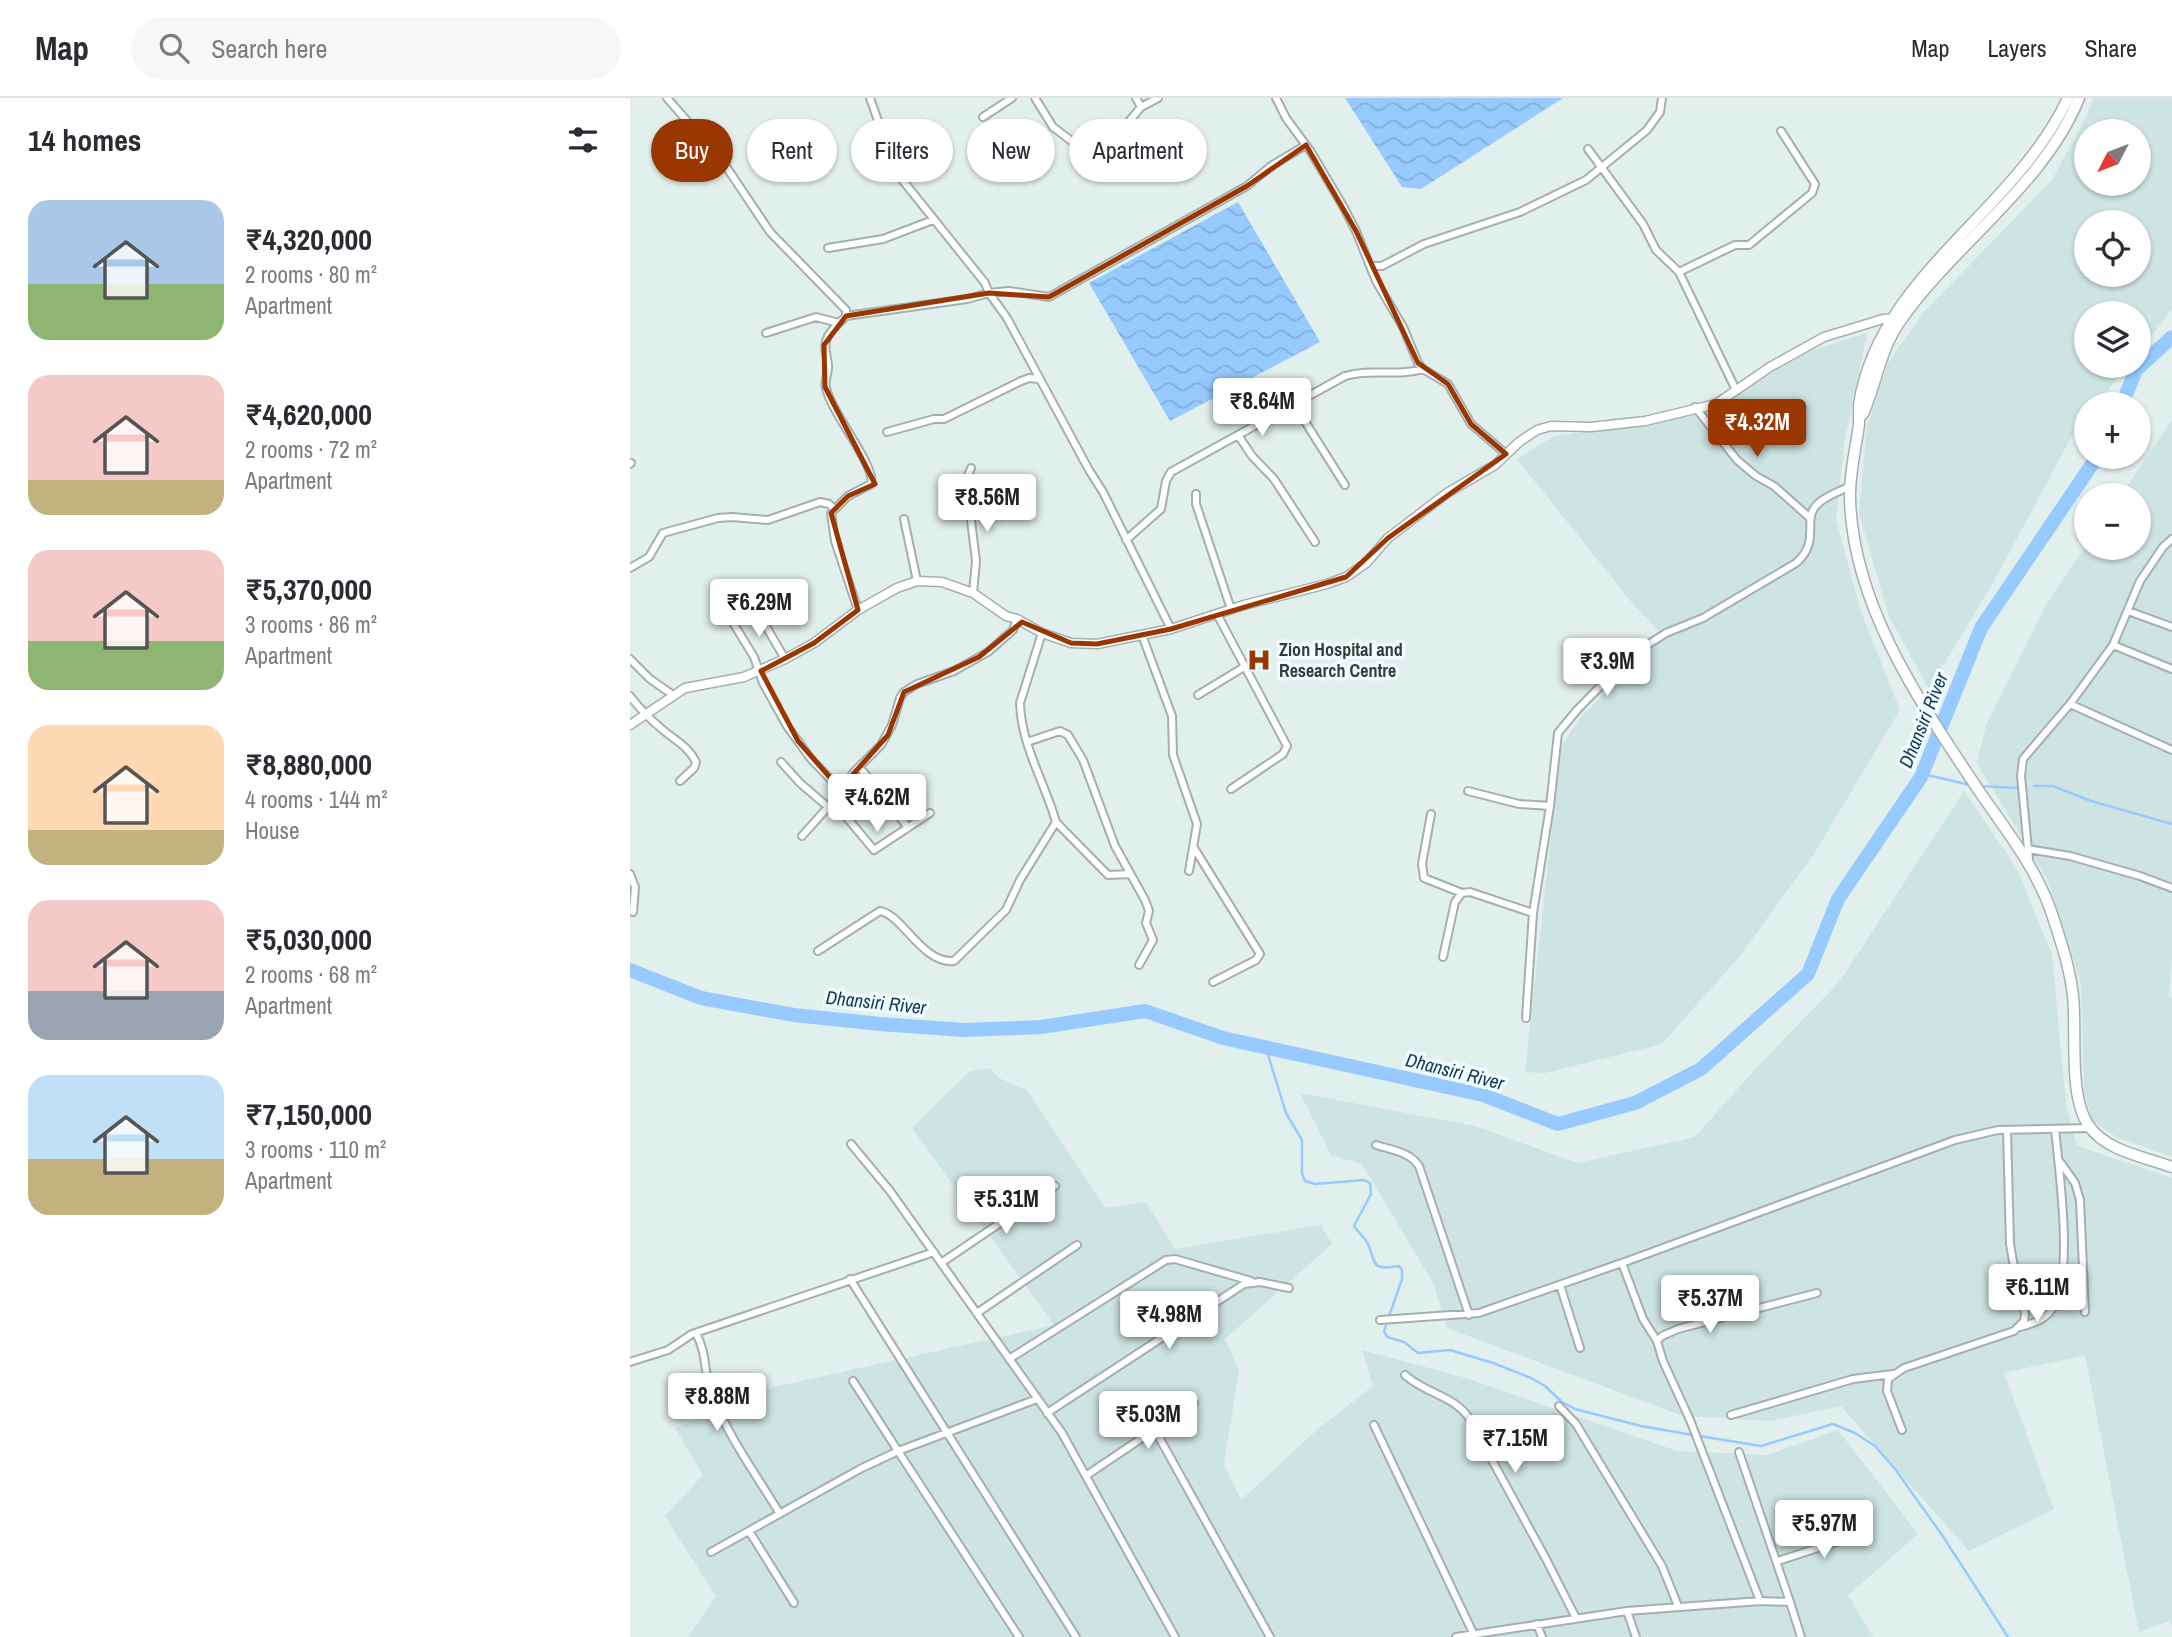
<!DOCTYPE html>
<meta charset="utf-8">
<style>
:root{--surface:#fff;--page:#f7f7f7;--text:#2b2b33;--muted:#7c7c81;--line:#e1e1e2;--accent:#9a3600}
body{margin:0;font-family:"Archivo Narrow",sans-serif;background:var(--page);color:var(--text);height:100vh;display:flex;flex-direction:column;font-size:26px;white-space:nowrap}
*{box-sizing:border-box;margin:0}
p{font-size:23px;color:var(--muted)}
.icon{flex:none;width:38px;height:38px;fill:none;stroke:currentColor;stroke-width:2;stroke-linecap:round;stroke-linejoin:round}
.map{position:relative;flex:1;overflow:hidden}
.sheet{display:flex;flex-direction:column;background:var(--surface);width:630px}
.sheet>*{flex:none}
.banner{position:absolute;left:21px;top:21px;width:665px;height:63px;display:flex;gap:14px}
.needle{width:46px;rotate:228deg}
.tools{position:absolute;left:1444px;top:21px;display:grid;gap:14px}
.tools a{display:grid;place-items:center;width:77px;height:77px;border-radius:50%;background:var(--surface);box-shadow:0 2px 5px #0004;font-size:35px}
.price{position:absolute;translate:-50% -60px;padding:0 16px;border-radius:7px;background:#fff;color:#222;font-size:23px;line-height:46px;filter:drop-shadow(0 2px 4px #0008)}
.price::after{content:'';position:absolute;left:50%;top:42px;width:21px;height:16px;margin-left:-10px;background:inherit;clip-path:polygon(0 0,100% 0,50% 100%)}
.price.active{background:var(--accent);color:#fff}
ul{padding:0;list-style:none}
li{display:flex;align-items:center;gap:21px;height:175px;padding:0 28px}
li span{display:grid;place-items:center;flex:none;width:196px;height:140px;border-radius:21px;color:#555}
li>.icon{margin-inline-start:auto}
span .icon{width:84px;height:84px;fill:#fffc;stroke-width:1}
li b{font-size:30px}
h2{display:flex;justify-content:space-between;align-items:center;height:84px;padding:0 28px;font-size:30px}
.tag{padding:0 24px;border-radius:32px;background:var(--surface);box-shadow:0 2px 5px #0004;font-size:24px;line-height:63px}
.tag.active{background:var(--accent);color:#fff}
header{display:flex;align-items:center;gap:42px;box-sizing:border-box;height:98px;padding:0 35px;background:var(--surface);border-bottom:2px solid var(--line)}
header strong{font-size:33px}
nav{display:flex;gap:38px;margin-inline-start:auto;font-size:24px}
.search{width:490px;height:63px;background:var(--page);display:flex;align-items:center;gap:18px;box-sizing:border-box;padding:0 24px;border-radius:38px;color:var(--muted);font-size:26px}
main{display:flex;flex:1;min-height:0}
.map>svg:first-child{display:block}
.built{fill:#cde4e2;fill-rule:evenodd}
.water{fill:url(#water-waves)}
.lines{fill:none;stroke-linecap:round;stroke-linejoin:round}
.stream{stroke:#97caff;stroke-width:2.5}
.river{stroke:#97caff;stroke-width:14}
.minor-casing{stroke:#a3b0af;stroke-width:10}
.tertiary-casing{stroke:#a3b0af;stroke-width:11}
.primary-casing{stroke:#a3b0af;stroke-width:13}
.minor{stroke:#fff;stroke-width:6}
.tertiary{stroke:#fff;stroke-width:8}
.primary{stroke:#fff;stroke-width:10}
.marked{fill:none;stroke:#9a3600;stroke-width:5;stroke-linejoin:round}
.labels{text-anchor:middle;stroke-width:7;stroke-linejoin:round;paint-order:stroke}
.poi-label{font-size:18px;font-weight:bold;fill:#363c3b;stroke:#effcfb;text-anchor:start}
.water-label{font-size:19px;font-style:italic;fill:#133759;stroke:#effcfb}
</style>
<header>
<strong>Map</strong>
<div class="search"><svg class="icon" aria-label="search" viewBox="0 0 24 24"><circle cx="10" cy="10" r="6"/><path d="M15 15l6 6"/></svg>Search here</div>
<nav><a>Map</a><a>Layers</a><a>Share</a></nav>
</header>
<main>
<section class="sheet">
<h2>14 homes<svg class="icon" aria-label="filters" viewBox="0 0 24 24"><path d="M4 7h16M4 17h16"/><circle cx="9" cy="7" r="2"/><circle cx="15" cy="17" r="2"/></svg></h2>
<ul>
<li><span style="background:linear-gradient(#a9c7e8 60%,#8fb573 0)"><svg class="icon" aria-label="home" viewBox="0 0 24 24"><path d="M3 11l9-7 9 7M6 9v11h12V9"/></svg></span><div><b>₹4,320,000</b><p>2 rooms · 80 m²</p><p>Apartment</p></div></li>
<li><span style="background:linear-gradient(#f6c9c9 75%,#c2b280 0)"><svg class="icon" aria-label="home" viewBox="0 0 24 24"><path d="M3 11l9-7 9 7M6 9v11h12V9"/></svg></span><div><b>₹4,620,000</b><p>2 rooms · 72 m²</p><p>Apartment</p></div></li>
<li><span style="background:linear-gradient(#f6c9c9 65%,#8fb573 0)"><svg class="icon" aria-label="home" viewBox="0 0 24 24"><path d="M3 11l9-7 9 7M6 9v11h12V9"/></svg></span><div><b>₹5,370,000</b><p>3 rooms · 86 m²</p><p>Apartment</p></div></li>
<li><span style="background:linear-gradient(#ffd9b3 75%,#c2b280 0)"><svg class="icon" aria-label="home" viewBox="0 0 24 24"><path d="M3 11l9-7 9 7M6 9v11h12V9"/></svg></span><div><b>₹8,880,000</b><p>4 rooms · 144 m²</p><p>House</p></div></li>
<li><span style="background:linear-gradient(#f6c9c9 65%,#9aa5b1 0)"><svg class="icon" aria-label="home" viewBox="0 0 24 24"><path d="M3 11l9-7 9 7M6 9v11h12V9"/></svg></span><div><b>₹5,030,000</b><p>2 rooms · 68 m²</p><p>Apartment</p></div></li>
<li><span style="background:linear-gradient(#bfe0f5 60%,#c2b280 0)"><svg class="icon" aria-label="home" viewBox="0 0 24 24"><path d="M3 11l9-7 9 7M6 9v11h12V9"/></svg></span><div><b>₹7,150,000</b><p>3 rooms · 110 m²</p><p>Apartment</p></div></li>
</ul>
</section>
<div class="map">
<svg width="1542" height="1539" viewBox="0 0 1542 1539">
<defs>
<pattern id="water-waves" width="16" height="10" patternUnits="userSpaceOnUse" patternTransform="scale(1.75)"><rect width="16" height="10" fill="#97caff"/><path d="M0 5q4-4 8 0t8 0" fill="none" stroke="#83aedb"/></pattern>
</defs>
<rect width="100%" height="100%" fill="#e1efed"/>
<path class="built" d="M1463,0H1542V211L1509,254L1508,215H1456V268H1497L1467,306H1456V320L1442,338L1363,485L1299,591L1259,518L1229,416L1237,329L1258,265L1293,215L1422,82L1456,19ZM1456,33H1508V86H1456ZM1456,124H1508V177H1456Z
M1237,235L1214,347L1206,422L1231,514L1270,612L1184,756L1109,859L1032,946L915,975L895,974L931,649L949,621L1022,548L1037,541L1003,506L887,361L924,338L1014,326L1087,309L1174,255Z
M1542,322V861L1539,898L1542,900V1059L1485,1038L1462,1022L1454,995L1451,885L1418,783L1347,665L1356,627L1417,505L1456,448L1508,450V397H1491Z
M1334,693L1387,771L1422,857L1436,1007L1447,1048L1542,1080V1529L1539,1523L1509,1534L1455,1257L1374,1275L1424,1411L1339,1453L1211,1308L1141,1323L1053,1318L817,1230L803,1185L732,1066L701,1057L670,995L845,1028L947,1065L1065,1039L1127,969L1210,883Z
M360,970L369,980L397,992L475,1110L516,1104L545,1151L691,1127L702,1146L595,1241L609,1272L594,1366L611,1402L689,1330L743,1288L732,1252L836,1280L1047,1353L1137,1357L1208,1332L1288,1436L1218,1497L1243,1539H58L86,1498L35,1418L73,1377L45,1330L144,1289L424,1227L282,1030L340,973Z"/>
<path class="water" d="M715,0H933L791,91L772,89Z
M608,104L690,244L540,323L459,185Z"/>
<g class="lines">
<path class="stream" d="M1293,676L1340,687
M1350,688L1389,690
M1404,688H1423L1461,703L1542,726
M636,950L656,1015L672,1042V1076L675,1083L685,1086L734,1082L740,1085L741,1096L724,1128C728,1134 734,1139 738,1146C747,1169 742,1172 769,1168L772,1172V1181L754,1233L757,1239L774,1244L788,1255L820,1252L863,1265L901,1280L915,1288L932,1304L945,1311L1011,1328L1063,1337L1131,1348L1203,1326L1225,1335L1245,1348L1265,1371L1312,1437L1378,1539"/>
<path class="river" d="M1492,306L1506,272L1542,239
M0,872L71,900L164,917L250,926L334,932L411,929L515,913L593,940L853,997L928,1026L1005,1005L1071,971L1178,876L1208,801L1291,679L1351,530L1467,359"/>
<g class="minor-casing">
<path id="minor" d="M37,0L93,64L140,134L216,212V218L337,201L359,195L379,193L419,199L617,88L641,68L676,47
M240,0L266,74L355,185L359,195L377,220L459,372L473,394L541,531
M405,0L423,29L456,54L467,56L476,51L511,9L528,0
M506,0L511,9
M646,0L656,20L681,54L713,108L726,133L746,183L773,229L788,265L793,271L818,286L841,326L876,356
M353,19L382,0
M958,51L1013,126L1026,152L1049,174L1105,290
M198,150L253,141L303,122
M740,168H752L794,146L890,114L956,82L1017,32L1030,14L1032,0
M1049,174L1105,147H1119L1182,95L1185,86L1151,33
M216,218C210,225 203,229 198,238C192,250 198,257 198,269C198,277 194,283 196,290C201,315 247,369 241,386L218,398L201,415L205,443L228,512
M136,235L186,219L209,225
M664,306L715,387
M1065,309L1107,362L1126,378L1144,388L1180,420
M257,334L304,321H314L391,283L399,280L409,281
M608,337L622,358L644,381L685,444
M0,366L1,365
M341,370L337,380V390L346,463L343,495
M566,396V406L601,511
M274,421L287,483
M496,442L531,411L536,383L541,374L715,278C741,270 767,279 793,271
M0,470L19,459L33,435L88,420L102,419L138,422L190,404L199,406L204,411
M120,501L155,561
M1498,513L1542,529
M587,516L657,648L653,656L601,691
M102,523L124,559L133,585L157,628L181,661L210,691
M512,537L542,618L543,657L567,726L559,773
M1483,547L1542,571
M0,561L20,581L43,597
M568,597L614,569
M0,598C9,610 21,622 33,632C46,643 58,648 66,664L64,670L50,683
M1440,606L1542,652
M397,644L430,633L438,637L453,662L485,748L515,802L519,813L516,825L523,842L509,867
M151,664L170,685L198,709
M229,669L257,701L278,730
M838,693L889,706L920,708
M203,703L244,752L300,715
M801,716L792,766L794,780L832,795
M426,724L478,777L500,776
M172,738L198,709L224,674L251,647L262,627L270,600L274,594L287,586L324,573L358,554L383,532L387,521
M564,750L630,856L626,862L583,884
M1398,751L1440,758L1510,778L1542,790
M1399,762L1391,678L1393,661L1440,606L1483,547L1510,483L1533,449L1542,441
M0,776L5,789L3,814
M188,853L250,813C272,816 292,866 324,863L376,812L390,782L426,724C415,685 391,647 390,605L412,535
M813,859L825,804L832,795L840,794L903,815
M896,920L903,815L920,708L928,635L947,612L1000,558L1036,535L1073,520L1166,465C1193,442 1169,420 1190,404C1198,397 1211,393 1220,388
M221,1046L260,1093L432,1335L545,1539
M746,1047C762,1052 780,1054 789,1068L839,1217
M1428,1061L1445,1085L1450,1102L1455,1214
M311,1165L425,1088
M992,1165L1013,1221L1027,1243
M220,1181L446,1539
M930,1187L950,1250
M347,1215L447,1147
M750,1222L849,1215L1003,1161L1325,1042L1368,1032L1461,1030
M1390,1229C1405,1225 1418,1221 1425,1206C1443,1172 1429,1072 1425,1031
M66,1235C78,1258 73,1275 82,1297C98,1338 127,1378 150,1416
M379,1261L536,1162L545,1161L621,1183
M0,1264L38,1252L62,1236L304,1154
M775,1277C796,1296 823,1297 839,1320L916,1461L946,1520
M929,1308L946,1326L1032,1468L1048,1508
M417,1315L614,1186L630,1184L659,1190
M1101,1317L1223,1281L1263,1276
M744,1327L844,1537
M525,1332L640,1539
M1272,1332L1257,1293L1258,1281L1274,1270L1384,1233L1394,1223L1395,1215L1385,1175L1380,1146L1377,1032
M1109,1354L1160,1504
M457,1377L564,1305
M119,1433L164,1505
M81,1454L230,1371L268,1353L223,1283
M1148,1463L1231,1436
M1130,1503L1060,1322L1033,1263L1027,1243L1032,1238L1048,1231L1187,1195
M997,1513L1006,1539
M907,1526L912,1539
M389,1539L268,1353L407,1301
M826,1539L997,1513L1130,1503L1160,1504L1171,1539"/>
</g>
<g class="tertiary-casing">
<path id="tertiary" d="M0,627L55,590L114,579L155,561L184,545L228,512L267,490L287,483L312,484L343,495L376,518L387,521L412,535L441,545L467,546L541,531L614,507L697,486L716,479L736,465L758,440L817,395L865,367L889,344L907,332L921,328L961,329L1015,323L1086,306L1140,269L1194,239L1253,221L1266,220"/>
</g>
<g class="primary-casing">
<path id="primary" d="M1438,0C1386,113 1248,179 1229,307C1229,313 1229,320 1229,326C1226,351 1219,375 1220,401C1223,508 1290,604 1347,690C1375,731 1404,766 1421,813C1430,841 1440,869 1443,898C1447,935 1438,998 1459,1028C1476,1053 1515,1059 1542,1069
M1233,316C1247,284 1250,251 1271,222C1324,146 1414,87 1449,0"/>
</g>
<use href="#minor" class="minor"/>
<use href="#tertiary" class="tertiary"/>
<use href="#primary" class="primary"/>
</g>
<path class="marked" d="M676,47L726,133L788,265L818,286L841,326L876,356L758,440L716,479L541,531L467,546L441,545L392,524L349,559L274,594L258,637L210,691L168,643L131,573L184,545L228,512L201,415L218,398L245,386L195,289L194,247L216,218L359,195L419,199L617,88Z"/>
<defs>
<g id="hospital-bare" transform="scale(1.89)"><path d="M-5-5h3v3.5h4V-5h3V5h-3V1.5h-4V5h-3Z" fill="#9a3600" stroke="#effcfb" stroke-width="2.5" paint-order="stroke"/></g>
</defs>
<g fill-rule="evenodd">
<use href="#hospital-bare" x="629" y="562"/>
</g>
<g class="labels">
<g class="poi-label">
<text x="649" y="558">Zion Hospital and<tspan x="649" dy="21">Research Centre</tspan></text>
</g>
<g class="water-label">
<text transform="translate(1293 622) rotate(-68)" y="7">Dhansiri River</text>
<text transform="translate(246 904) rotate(6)" y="7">Dhansiri River</text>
<text transform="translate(825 973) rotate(14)" y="7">Dhansiri River</text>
</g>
</g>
</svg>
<div class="tools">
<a><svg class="needle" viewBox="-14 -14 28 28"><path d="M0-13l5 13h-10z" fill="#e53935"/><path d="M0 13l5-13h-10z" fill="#7c7c81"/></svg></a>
<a><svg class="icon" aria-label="locate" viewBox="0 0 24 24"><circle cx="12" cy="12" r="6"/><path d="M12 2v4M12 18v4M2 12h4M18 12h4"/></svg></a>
<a><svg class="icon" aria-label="layers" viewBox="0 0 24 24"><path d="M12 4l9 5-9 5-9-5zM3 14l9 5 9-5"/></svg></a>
<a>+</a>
<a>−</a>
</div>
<b class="price" style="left:632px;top:340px">₹8.64M</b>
<b class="price active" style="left:1127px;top:361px">₹4.32M</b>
<b class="price" style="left:357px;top:436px">₹8.56M</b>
<b class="price" style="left:129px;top:541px">₹6.29M</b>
<b class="price" style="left:977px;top:600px">₹3.9M</b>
<b class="price" style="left:247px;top:736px">₹4.62M</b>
<b class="price" style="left:376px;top:1138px">₹5.31M</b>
<b class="price" style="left:1407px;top:1226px">₹6.11M</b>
<b class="price" style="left:1080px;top:1237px">₹5.37M</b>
<b class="price" style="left:539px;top:1253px">₹4.98M</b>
<b class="price" style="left:87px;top:1335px">₹8.88M</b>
<b class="price" style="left:518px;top:1353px">₹5.03M</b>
<b class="price" style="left:885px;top:1377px">₹7.15M</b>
<b class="price" style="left:1194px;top:1462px">₹5.97M</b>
<div class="banner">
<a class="tag active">Buy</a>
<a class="tag">Rent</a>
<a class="tag">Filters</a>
<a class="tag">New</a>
<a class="tag">Apartment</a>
</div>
</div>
</main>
